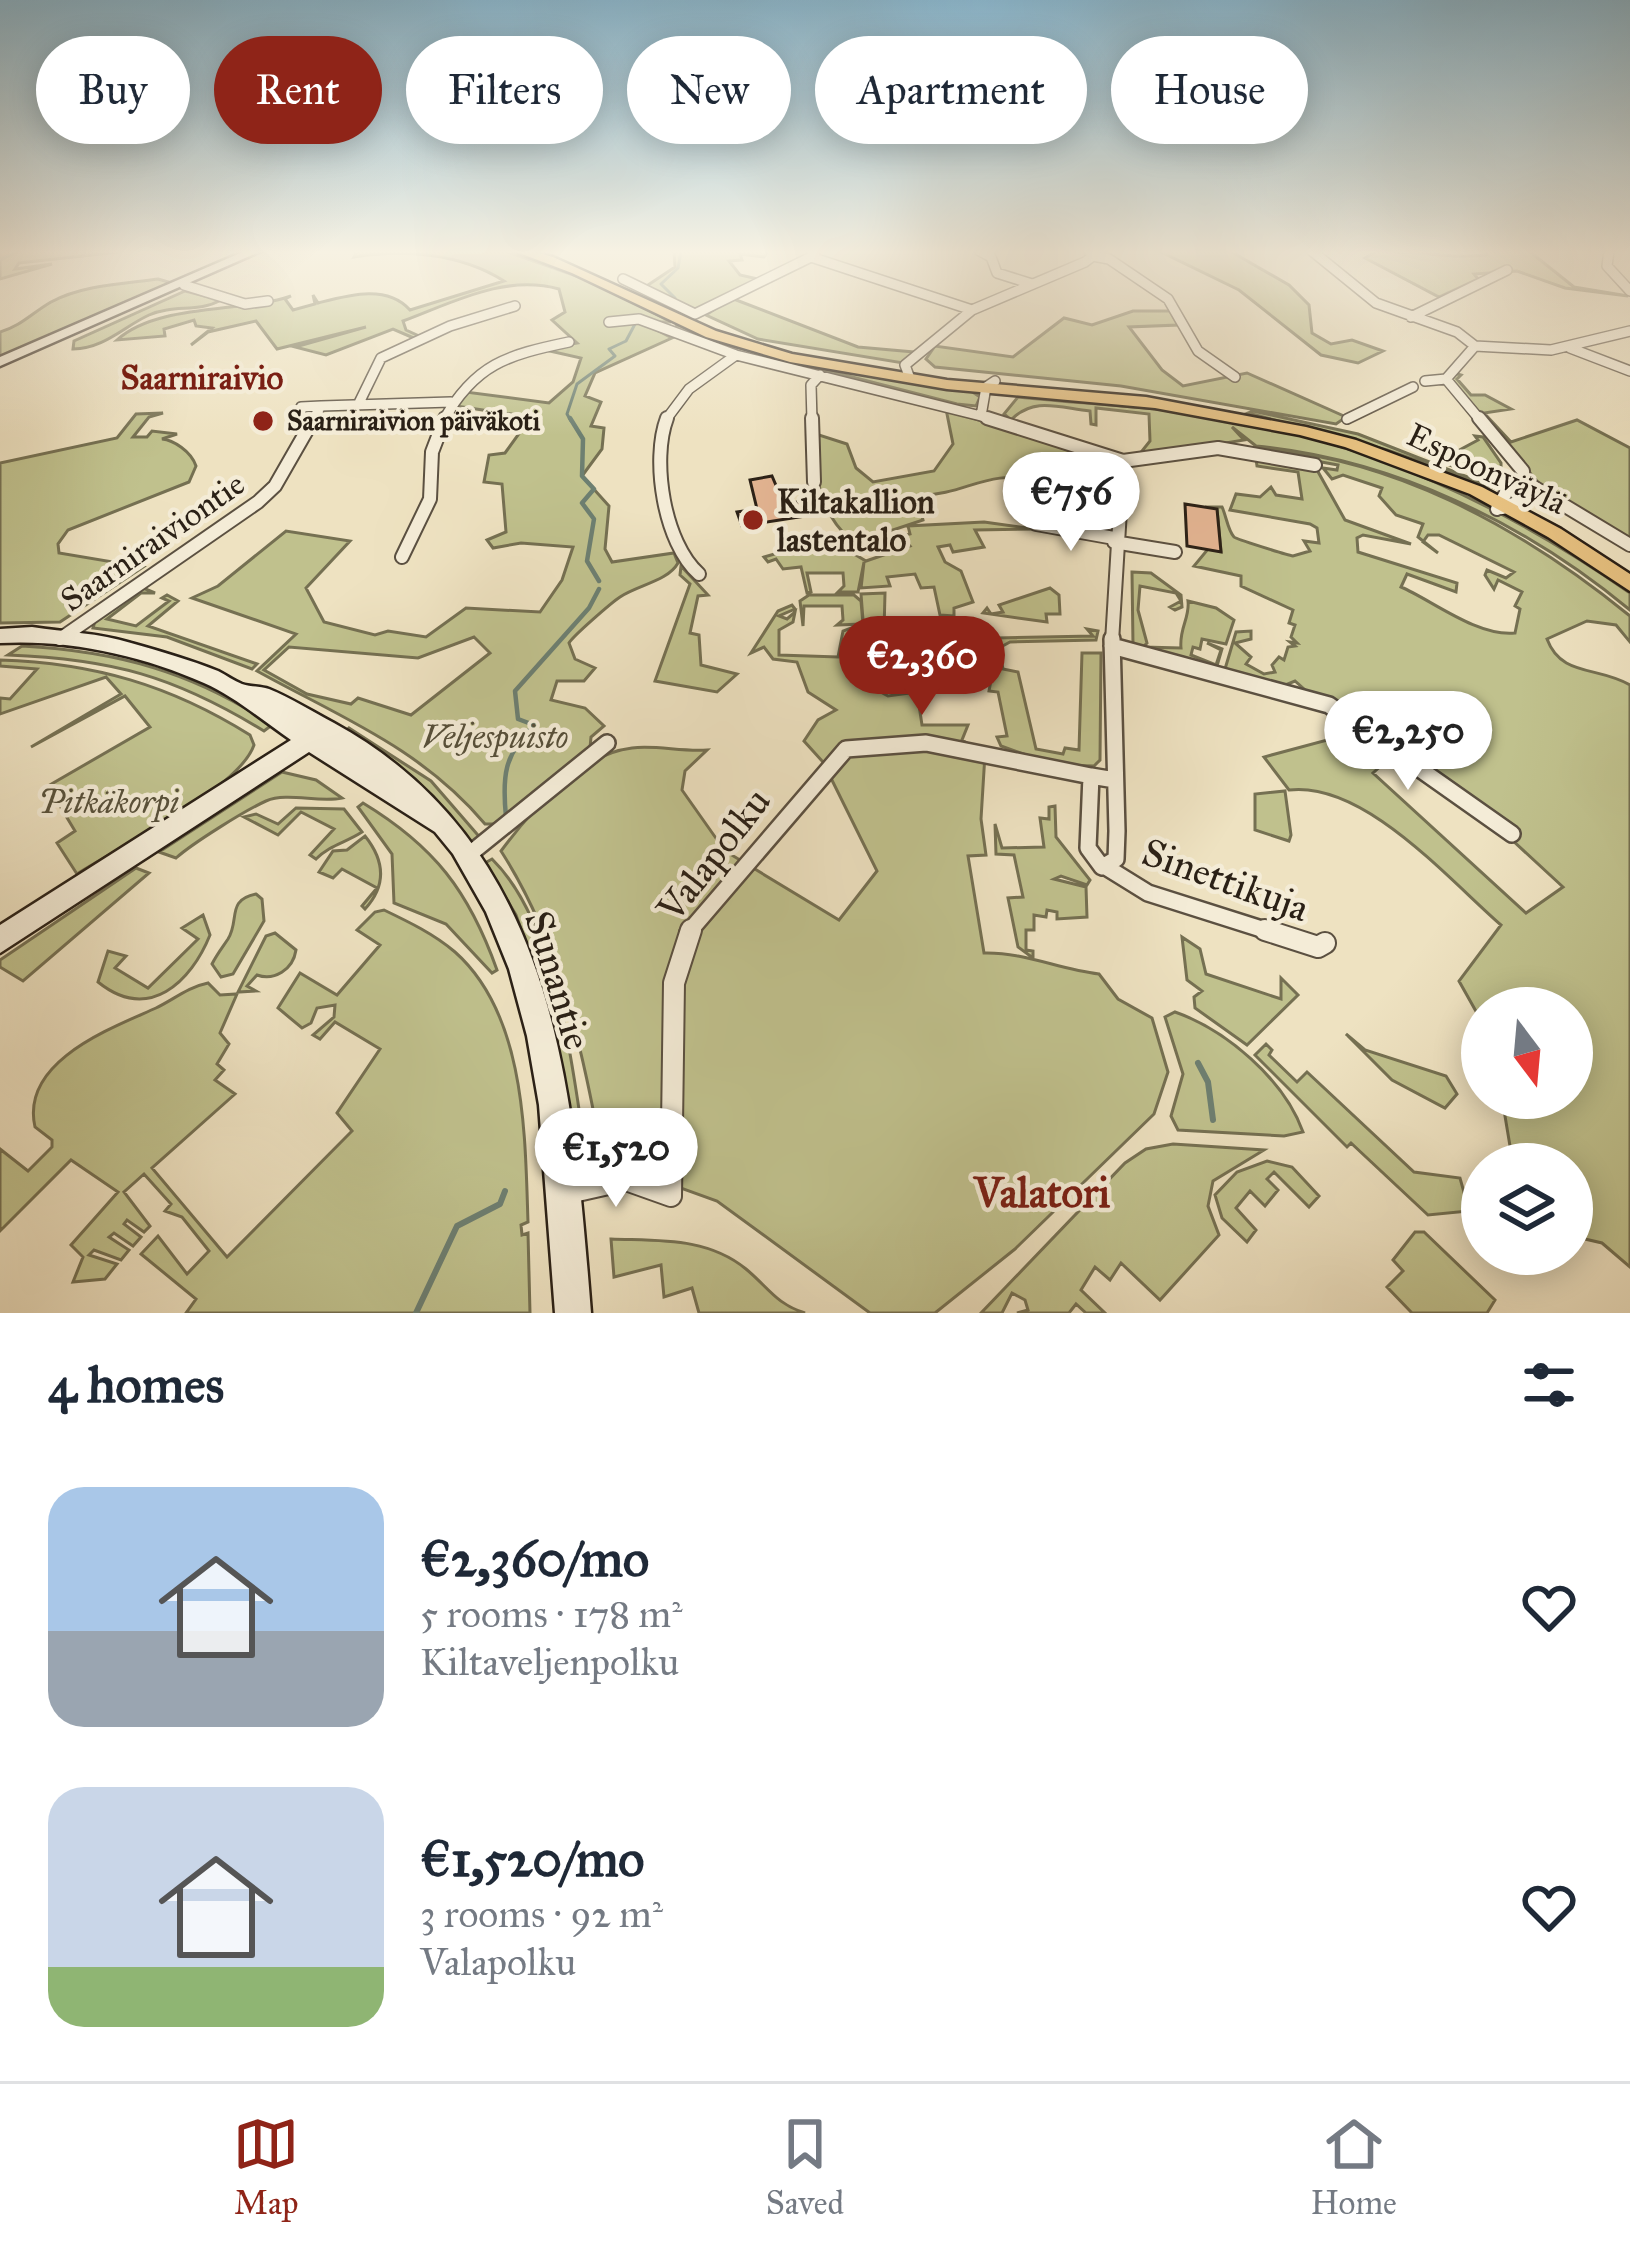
<!DOCTYPE html>
<meta charset="utf-8">
<style>
:root{--surface:#fff;--page:#f2f2f3;--text:#1f2937;--muted:#747a83;--line:#e0e1e3;--accent:#8f2418}
body{margin:0;font-family:"IM FELL Great Primer",serif;background:var(--page);color:var(--text);height:100vh;display:flex;flex-direction:column;font-size:45px;white-space:nowrap}
*{box-sizing:border-box;margin:0}
p{font-size:39px;color:var(--muted)}
.icon{flex:none;width:66px;height:66px;fill:none;stroke:currentColor;stroke-width:2;stroke-linecap:round;stroke-linejoin:round}
.map{position:relative;height:1313px;overflow:hidden}
.panel{display:flex;flex-direction:column;background:var(--surface);flex:1}
.panel>*{flex:none}
.hud{position:absolute;left:36px;top:36px;width:1560px;height:108px;display:flex;gap:24px}
.needle{width:78px;rotate:164deg}
.tools{position:absolute;left:1461px;top:987px;display:grid;gap:24px}
.tools a{display:grid;place-items:center;width:132px;height:132px;border-radius:50%;background:var(--surface);box-shadow:0 6px 30px #0003;font-size:60px}
.price{position:absolute;translate:-50% -102px;padding:0 27px;border-radius:42px;background:#fff;color:#222;font-size:39px;line-height:78px;filter:drop-shadow(0 3px 6px #0008)}
.price::after{content:'';position:absolute;left:50%;top:72px;width:36px;height:27px;margin-left:-18px;background:inherit;clip-path:polygon(0 0,100% 0,50% 100%)}
.price.current{background:var(--accent);color:#fff}
ul{padding:0;list-style:none}
li{display:flex;align-items:center;gap:36px;height:300px;padding:0 48px}
li span{display:grid;place-items:center;flex:none;width:336px;height:240px;border-radius:36px;color:#555}
li>.icon{margin-inline-start:auto}
span .icon{width:144px;height:144px;fill:#fffc;stroke-width:1}
li b{font-size:51px}
h2{display:flex;justify-content:space-between;align-items:center;height:144px;padding:0 48px;font-size:51px}
.pill{padding:0 42px;border-radius:54px;background:var(--surface);box-shadow:0 6px 30px #0003;font-size:42px;line-height:108px}
.pill.current{background:var(--accent);color:#fff}
.dock{display:flex;justify-content:space-around;align-items:center;height:168px;border-top:3px solid var(--line);background:var(--surface);font-size:33px;color:var(--muted)}
.dock a{display:grid;justify-items:center;gap:6px}
.dock .current{color:var(--accent)}
.map>svg:first-child{display:block}
.green{fill:#c0c18d;stroke:#757052;stroke-width:3;fill-rule:evenodd}
.lines{fill:none;stroke-linecap:round;stroke-linejoin:round}
.stream-far2{stroke:#6d7f71;stroke-width:3}
.stream-far1{stroke:#6d7f71;stroke-width:4.5}
.stream{stroke:#6d7f71;stroke-width:6}
.building{fill:#e4b593;stroke:#2a2016;stroke-width:3}
.street-far3-casing{stroke:#5b5041;stroke-width:12}
.street-far2-casing{stroke:#5b5041;stroke-width:16}
.street-far1-casing{stroke:#5b5041;stroke-width:20}
.street-casing{stroke:#5b5041;stroke-width:24}
.secondary-casing{stroke:#2a2016;stroke-width:5}
.primary-casing{stroke:#2a2016;stroke-width:5}
.street-far3{stroke:#f4ecd7;stroke-width:9}
.street-far2{stroke:#f4ecd7;stroke-width:12}
.street-far1{stroke:#f4ecd7;stroke-width:15}
.street{stroke:#f4ecd7;stroke-width:20}
.secondary{fill:#f4ecd7;fill-rule:evenodd}
.primary{fill:#e7c180;fill-rule:evenodd}
.poi-dot{fill:#8f2418;stroke:#f4ecd7;stroke-width:4.5}
.labels{text-anchor:middle;stroke-width:9;stroke-linejoin:round;paint-order:stroke}
.far-poi-label{font-size:27px;font-weight:bold;fill:#2a2016;stroke:#f4ecd7;text-anchor:start}
.far-quarter-label{font-size:33px;font-weight:bold;fill:#7a1f14;stroke:#f4ecd7}
.street-label{font-size:33px;fill:#2a2016;stroke:#f4ecd7}
.poi-label{font-size:33px;font-weight:bold;fill:#2a2016;stroke:#f4ecd7;text-anchor:start}
.park-label{font-size:33px;font-style:italic;fill:#57503a;stroke:#f4ecd7}
.near-street-label{font-size:39px;fill:#2a2016;stroke:#f4ecd7}
.near-neighbourhood-label{font-size:42px;font-weight:bold;fill:#7a1f14;stroke:#f4ecd7}
</style>
<div class="map">
<svg width="1630" height="1313" viewBox="0 0 1630 1313">
<rect width="100%" height="100%" fill="#eee2c1"/>
<filter id="stains"><feTurbulence type="fractalNoise" baseFrequency=".00167" numOctaves="4"/><feColorMatrix values="0 0 0 0 .2 0 0 0 0 .09 0 0 0 0 .02 0 0 0 .5 -.17"/></filter>
<radialGradient id="worn" r=".72"><stop offset=".6" stop-color="#630" stop-opacity="0"/><stop offset="1" stop-color="#630" stop-opacity=".3"/></radialGradient>
<path class="green" d="M0,251H127L19,263L15,269L52,264L0,279Z
M357,251H505L599,284L671,322H641L672,338L595,373L585,396L601,402L591,426L604,428L602,449L582,476L609,506L605,549L612,562L674,553L678,563C668,581 638,585 620,597C611,603 573,636 569,643L575,659L595,668L584,681H557L551,700L585,708L604,726L591,737L590,748L507,824H485C421,748 340,717 257,671L296,634L192,598L218,586L286,531L350,541L306,588L324,622L375,635L388,631L426,637L466,608L540,612L562,580L573,547L521,543L493,548L487,540L506,532L502,484L484,482L489,455L505,453L531,417L456,406L466,392L549,403L573,382L581,358L541,349L577,343L552,320L565,312L559,289C505,274 454,302 403,321L406,330L421,337L416,339L393,329L326,355L295,347L366,327L277,349L256,321L208,332L191,345L212,328L196,326L194,320L164,329L165,336L117,340C158,303 242,313 291,296L285,299L293,310L315,304L313,295L318,303C349,295 387,284 410,310L504,281C460,253 404,249 354,257ZM474,637L490,653L411,715L358,698L351,704L307,694L264,670L289,647L418,658Z
M674,251H762L767,252L764,257L740,254L742,260L729,261L740,275L758,279L695,310L645,287L675,267Z
M1159,251H1230L1289,285L1309,305L1312,333L1331,344L1352,340L1383,351L1358,363L1321,355L1239,290Z
M1377,251C1415,251 1450,259 1486,255L1484,251H1529L1574,287L1628,296L1565,288L1517,271L1474,274L1478,279L1439,297L1365,258Z
M158,279L172,283L0,360V332C21,326 32,313 51,302C83,285 122,284 158,279Z
M185,291L221,300C198,313 174,304 149,315C123,327 105,348 73,349L74,341Z
M731,298L858,347L914,352L903,363L758,339L706,315Z
M1133,311H1170L1178,325L1129,327L1162,370L1183,386L1247,373L1346,417L1336,424L1121,386L935,367L926,359L935,346L1013,357L1064,318L1092,325Z
M677,325L782,360L965,387L980,397L976,406L957,404L673,331Z
M1454,373L1461,375L1457,379L1471,395H1485L1511,409L1484,413L1511,442L1577,420L1630,448V540L1541,486L1450,378Z
M1018,397C1082,404 1146,406 1205,415C1359,438 1503,504 1630,593V610C1525,523 1393,459 1256,446L1232,427L1244,440L1146,456L1142,451L1150,441L1149,414L1096,408V425L1091,424L1090,411C1060,408 1034,396 1011,420L1004,414Z
M946,409L1098,460L1112,477C1093,466 1066,459 1046,465L1042,480C983,469 970,494 917,496L923,520L869,538H849C818,511 815,471 813,433L847,444L856,468L873,482L934,471L953,444Z
M1253,411L1358,434L1498,489L1387,450L1248,413Z
M163,413L149,417L133,437H147L152,431L177,434L162,439C173,440 191,451 196,466L189,482L68,530L58,544L59,553L143,567L60,622L0,623V463L117,438L136,414Z
M1475,436L1483,437L1501,463V473L1492,481L1439,461L1478,440Z
M1244,448C1386,452 1522,528 1630,616V642L1616,625L1587,621L1547,639C1561,677 1598,666 1630,685V1267L1602,1243L1572,1236V1164H1513L1502,1098H1572V1008H1482V1022L1459,981L1501,925C1448,879 1364,781 1289,790L1264,757L1335,738L1329,712L1342,715L1394,754L1373,773L1526,913L1563,887L1511,839L1515,832L1348,710L1313,697L1295,681L1283,686L1225,669L1236,632L1251,631V639L1235,643L1251,657L1246,664L1264,674L1275,672L1272,665L1279,657L1284,660L1288,647L1295,646L1290,642L1297,643L1291,637L1295,625L1289,623L1293,610L1241,586V576L1194,566L1208,549L1221,551L1217,509L1205,507H1222C1226,515 1228,531 1234,537C1236,539 1287,555 1293,556L1310,551L1304,541L1319,543L1317,528L1310,524L1230,510L1236,494L1260,497L1271,487L1276,495L1302,499L1298,472L1257,466L1256,459L1301,462L1317,470L1345,520L1411,544L1363,535L1357,538L1358,552L1457,583L1456,592L1407,574L1401,587C1430,599 1477,637 1515,633L1520,609L1515,606L1522,592L1498,580L1494,589L1485,575L1487,570L1506,578L1514,572L1439,535H1428L1423,542L1438,553L1418,537L1423,524L1396,515L1379,496L1382,488L1343,475L1332,479L1323,468L1337,470L1338,465Z
M984,522L1035,529L975,530L984,547L953,552L950,545L938,547L945,562L961,571L973,602L954,608V616L940,615L934,587L921,588L915,574L887,577L890,586L861,588L864,562L858,592H838L844,586L843,573H807L811,592L807,593L801,567L783,569L776,559L768,562L764,557L792,549L844,548L866,561L910,546L902,536L910,534L908,526Z
M681,566L708,595L698,596L690,633L699,635L701,665L737,674L717,692L655,681L690,584L680,575Z
M1132,572L1151,573L1181,595L1182,607L1175,610L1170,607L1181,601L1176,593L1140,586L1138,610L1147,643L1143,647L1181,648C1179,628 1190,618 1188,601L1216,608L1234,620L1226,644L1202,639L1200,649L1193,647L1191,655L1216,665L1221,650L1207,643L1222,649L1217,666L1207,665L1133,645Z
M143,588L155,593H141L107,619L136,626L169,601L162,598L167,595L178,601L148,626L257,664L252,669L167,637L93,628L95,621Z
M1050,588L1059,595L1060,614H1046L1047,622L983,613L987,608L991,614L1003,612L999,605Z
M885,593L884,631L933,628L930,640L941,648L884,654L915,655L917,662L882,666L886,683L878,685L879,691L888,696L917,692L922,725H968L962,740L985,754L981,819L986,855L968,856L984,953C1024,952 1058,969 1099,974L1118,999L1152,1018L1168,1072L1154,1114L1015,1249L935,1313H870L717,1201L603,1160C582,1051 562,946 501,851C531,811 579,754 632,748C656,745 682,752 707,750L685,771L682,790L725,851L839,920L877,871L823,762L804,741L818,720L836,710L808,692L797,662L773,659L764,647L751,653L778,611L792,605L795,609L779,616L787,619L795,612L793,622L779,630V655L838,657L843,631L862,624L837,625L843,620L842,606H804L803,626L800,601L809,595H854L861,601L867,671L861,594Z
M975,621L996,638L1093,636L1087,629L1098,631L1096,640L1010,642L999,648L1003,669L1018,672L1036,749L1063,754L1065,748L1079,750L1082,653H1101L1100,760L1094,766L1055,765L1001,746L997,737L1007,736L998,692L989,691L993,670L965,649L991,648L990,642H984L976,624L942,632L949,650L956,651H947L938,627Z
M22,646C116,651 194,672 272,725L264,731C174,676 112,659 8,655Z
M0,660C94,663 170,685 250,735L254,745C239,789 119,847 77,874L57,843L75,831L48,786L150,727L125,696L31,747L121,694L106,677L0,714V698L10,699L37,669L0,666Z
M349,728L431,781L483,841L472,846L423,788L343,734Z
M282,772L316,780L342,798C319,803 287,792 266,801C244,811 193,843 176,858L159,852Z
M1285,791L1291,835L1289,841L1255,830V794Z
M363,803C434,846 469,891 497,970L492,973L446,924L394,903L392,854L358,807Z
M1055,806L1056,837L1090,880L1087,885L1061,876L1054,879L1086,887L1087,917L1057,919V912L1047,910L1046,917L1034,915V930H1026V950L1033,951V958L1018,947L1008,898L1023,897L1014,855L996,854L995,824L1002,848L1044,847L1040,818L1049,819V807Z
M296,808L344,809L362,832C345,843 330,845 316,859L310,855L334,829L301,812L278,835L244,817L256,814L278,824Z
M365,836C385,861 387,885 365,909L362,906L377,888L342,869L333,878L319,872L333,851L347,850Z
M492,859C558,924 572,1068 586,1155L580,1163L544,993L516,915L485,863Z
M136,868L149,873L23,981L0,967V960Z
M256,894L262,899L264,921L233,974L221,977L212,964C217,954 222,948 228,939C240,920 226,900 256,894Z
M384,910C409,922 434,934 455,952C526,1015 525,1135 528,1222L521,1225L522,1235L528,1233L530,1313H186L196,1299L141,1254L158,1236L187,1274L209,1251L182,1217L165,1211L171,1204L144,1174L124,1192L150,1226L144,1232L127,1220L124,1224L141,1237L133,1246L114,1233L109,1237L129,1250L121,1260L94,1250L89,1255L117,1264L105,1279L73,1282L83,1257L71,1245L118,1192L71,1160L0,1231V1149L28,1171L52,1147V1140L35,1127C20,1061 112,1028 156,1008C173,1000 188,987 208,983L220,995L237,994L220,1033L229,1044L217,1064L224,1070L215,1080L235,1094L152,1168L227,1257L352,1131L337,1113L380,1049L335,1022L320,1039L313,1035L334,1017L335,1005L317,1008L311,1023L302,1028L278,1008L300,973L337,995L380,945L357,930L375,912Z
M203,915L210,935C191,982 149,1023 98,982L108,951L126,956L115,968L148,988L198,939L182,928Z
M275,933L296,950C293,970 274,981 257,975L247,986L256,991L238,992L266,936Z
M1182,937L1200,949L1206,974L1281,999V978L1298,995L1247,1045L1195,1008L1194,997L1202,991L1187,980Z
M1175,1012C1226,1030 1284,1079 1303,1132L1284,1136L1178,1130L1171,1116L1183,1074L1165,1017Z
M1346,1034L1365,1050L1446,1076L1457,1094L1445,1108L1392,1080Z
M1266,1044L1272,1050L1269,1055L1297,1082L1307,1072L1414,1172L1460,1178L1465,1196L1482,1199V1214L1478,1210L1428,1215L1351,1143L1347,1147L1255,1055Z
M1173,1144L1264,1150L1213,1181L1208,1206L1219,1235L1160,1300L1121,1263L1110,1280L1095,1267L1081,1290L1105,1313H1086L1076,1304L1069,1313H1017L1028,1310L1025,1300L1012,1293L1002,1313H981L1125,1163L1146,1149Z
M1267,1161L1292,1167L1319,1196L1309,1207L1274,1172L1267,1179L1278,1190L1265,1206L1250,1191L1236,1208L1256,1230L1247,1242L1222,1218L1215,1195L1237,1172Z
M1415,1232H1424L1495,1300L1487,1313H1412L1387,1287L1403,1271L1393,1260Z
M611,1239C659,1241 707,1237 746,1269C768,1287 776,1304 805,1313H699L692,1288L664,1297L661,1265L614,1277Z"/>
<g class="lines">
<path class="stream-far2" d="M713,251H719
M0,260L18,251
M675,298L661,284L678,268L681,251
M571,421L567,414L577,384L615,356L609,349L626,341L635,324"/>
<path class="stream-far1" d="M570,418L583,439L582,476L594,489L582,503L594,519L587,561L599,581
M506,817C502,776 504,755 534,725L518,719L515,691L589,608L599,589"/>
<path class="stream" d="M1198,1063L1208,1082L1213,1120
M416,1313L457,1226L500,1204L505,1191"/>
</g>
<path class="building" d="M772,476L784,504L811,500L818,514L742,526L737,512L757,509L750,480Z
M1185,504L1217,509L1221,552L1187,546Z"/>
<g class="lines">
<g class="street-far3-casing">
<path id="street-far3" d="M815,251L814,258L972,310
M980,251L991,257L997,273L1032,284
M1312,251L1376,303L1457,332L1475,346L1551,350L1630,331
M1609,251L1607,266L1630,291
M1093,256L1109,259L1168,299L1198,351L1235,377
M623,279L695,314L813,256
M184,285L245,304L268,301
M1411,317L1507,270
M609,322L639,319L736,355L981,416
M1475,346L1446,379L1481,421
M1570,348L1630,371
M909,376L905,365L972,310L1085,262L1093,256L1089,251
M995,381L986,387L981,416L997,421
M1425,381L1446,379
M358,405L381,358L450,326L515,306
M1347,419L1413,387
M295,421L301,407L321,406
M312,421L321,406L451,402
M443,421C475,364 507,355 569,342
M665,421L689,389L736,355
M812,421L811,385L820,375"/>
</g>
<g class="street-far2-casing">
<path id="street-far2" d="M297,418L295,422L311,424
M667,418C651,460 664,543 699,574
M812,418L814,482
M987,418L1123,461L1218,448L1315,465
M1479,418L1523,471L1525,500L1502,508
M1527,483L1630,545
M1497,509L1507,491L1527,483
M1036,524L1114,538
M1114,542L1175,552
M402,557L430,499L432,452L445,418
M60,639L258,502L275,486L314,418
M1112,642L1123,461"/>
</g>
<g class="street-far1-casing">
<path id="street-far1" d="M1112,639L1117,831L1116,859L1102,867L1088,848L1091,776L1115,780
M1112,646L1329,705L1512,834
M466,857L607,743
M1106,867L1148,893L1274,933
M688,933L846,749L926,743L1091,776"/>
</g>
<g class="street-casing">
<path id="street" d="M1265,930L1318,947L1325,943
M564,1194L626,1180L671,1196L674,983L691,930"/>
</g>
<g class="secondary-casing">
<path id="secondary" d="M245,251H261L0,366V357Z
M32,627C64,632 100,633 131,643C160,651 190,660 218,671C226,675 234,681 242,684C251,687 260,686 269,689C291,698 313,712 334,723C556,845 573,1086 591,1313H555L539,1105L527,1036L509,969L486,912L453,854L435,832L309,752L0,953V925L291,740C263,721 234,696 204,683C142,655 67,639 0,643V629Z"/>
</g>
<g class="primary-casing">
<path id="primary" d="M514,251H532L553,257L716,331L792,354L947,380L1146,397L1306,427L1356,440L1482,487L1561,529L1630,574V591L1548,537L1470,494L1345,447L1300,435L1155,408L947,389L790,362L706,337L572,273Z"/>
</g>
<use href="#street-far3" class="street-far3"/>
<use href="#street-far2" class="street-far2"/>
<use href="#street-far1" class="street-far1"/>
<use href="#street" class="street"/>
<use href="#secondary" class="secondary"/>
<use href="#primary" class="primary"/>
</g>
<linearGradient id="sky" x2="0" y2="1"><stop stop-color="#89b8d1"/><stop offset="0.58" stop-color="#f7f2e3"/><stop offset="1" stop-color="#f7f2e3" stop-opacity="0"/></linearGradient>
<rect width="1630" height="435" fill="url(#sky)"/>
<g class="poi-dot">
<circle cx="263" cy="421" r="12"/>
<circle cx="753" cy="520" r="12"/>
</g>
<g class="labels">
<g class="far-poi-label">
<text x="287" y="430">Saarniraivion päiväkoti</text>
</g>
<g class="far-quarter-label">
<text x="202" y="389">Saarniraivio</text>
</g>
<g class="street-label">
<text transform="translate(1487 468) rotate(25)" y="12">Espoonväylä</text>
<text transform="translate(152 541) rotate(-35)" y="12">Saarniraiviontie</text>
</g>
<g class="poi-label">
<text x="777" y="513">Kiltakallion<tspan x="777" dy="38">lastentalo</tspan></text>
</g>
<g class="park-label">
<text x="495" y="748">Veljespuisto</text>
<text x="109" y="813">Pitkäkorpi</text>
</g>
<g class="near-street-label">
<text transform="translate(713 854) rotate(-52)" y="14">Valapolku</text>
<text transform="translate(1226 879) rotate(20)" y="14">Sinettikuja</text>
<text transform="translate(559 980) rotate(73)" y="14">Sunantie</text>
</g>
<g class="near-neighbourhood-label">
<text x="1042" y="1207">Valatori</text>
</g>
</g>
<rect width="100%" height="100%" filter="url(#stains)"/>
<rect width="100%" height="100%" fill="url(#worn)"/>
</svg>
<div class="tools">
<a><svg class="needle" viewBox="-14 -14 28 28"><path d="M0-13l5 13h-10z" fill="#e53935"/><path d="M0 13l5-13h-10z" fill="#747a83"/></svg></a>
<a><svg class="icon" aria-label="layers" viewBox="0 0 24 24"><path d="M12 4l9 5-9 5-9-5zM3 14l9 5 9-5"/></svg></a>
</div>
<b class="price" style="left:1071px;top:554px">€756</b>
<b class="price current" style="left:922px;top:718px">€2,360</b>
<b class="price" style="left:1408px;top:793px">€2,250</b>
<b class="price" style="left:616px;top:1210px">€1,520</b>
<div class="hud">
<a class="pill">Buy</a>
<a class="pill current">Rent</a>
<a class="pill">Filters</a>
<a class="pill">New</a>
<a class="pill">Apartment</a>
<a class="pill">House</a>
</div>
</div>
<section class="panel">
<h2>4 homes<svg class="icon" aria-label="filters" viewBox="0 0 24 24"><path d="M4 7h16M4 17h16"/><circle cx="9" cy="7" r="2"/><circle cx="15" cy="17" r="2"/></svg></h2>
<ul>
<li><span style="background:linear-gradient(#a9c7e8 60%,#9aa5b1 0)"><svg class="icon" aria-label="home" viewBox="0 0 24 24"><path d="M3 11l9-7 9 7M6 9v11h12V9"/></svg></span><div><b>€2,360/mo</b><p>5 rooms · 178 m²</p><p>Kiltaveljenpolku</p></div><svg class="icon" aria-label="heart" viewBox="0 0 24 24"><path d="M12 20l-8-8c-3-5 5-10 8-4 3-6 11-1 8 4z"/></svg></li>
<li><span style="background:linear-gradient(#c9d6e8 75%,#8fb573 0)"><svg class="icon" aria-label="home" viewBox="0 0 24 24"><path d="M3 11l9-7 9 7M6 9v11h12V9"/></svg></span><div><b>€1,520/mo</b><p>3 rooms · 92 m²</p><p>Valapolku</p></div><svg class="icon" aria-label="heart" viewBox="0 0 24 24"><path d="M12 20l-8-8c-3-5 5-10 8-4 3-6 11-1 8 4z"/></svg></li>
</ul>
</section>
<nav class="dock">
<a class="current"><svg class="icon" aria-label="map" viewBox="0 0 24 24"><path d="M3 6l6-2 6 2 6-2v14l-6 2-6-2-6 2zM9 4v14M15 6v14"/></svg>Map</a>
<a><svg class="icon" aria-label="saved" viewBox="0 0 24 24"><path d="M7 4h10v16l-5-4-5 4z"/></svg>Saved</a>
<a><svg class="icon" aria-label="home" viewBox="0 0 24 24"><path d="M3 11l9-7 9 7M6 9v11h12V9"/></svg>Home</a>
</nav>
